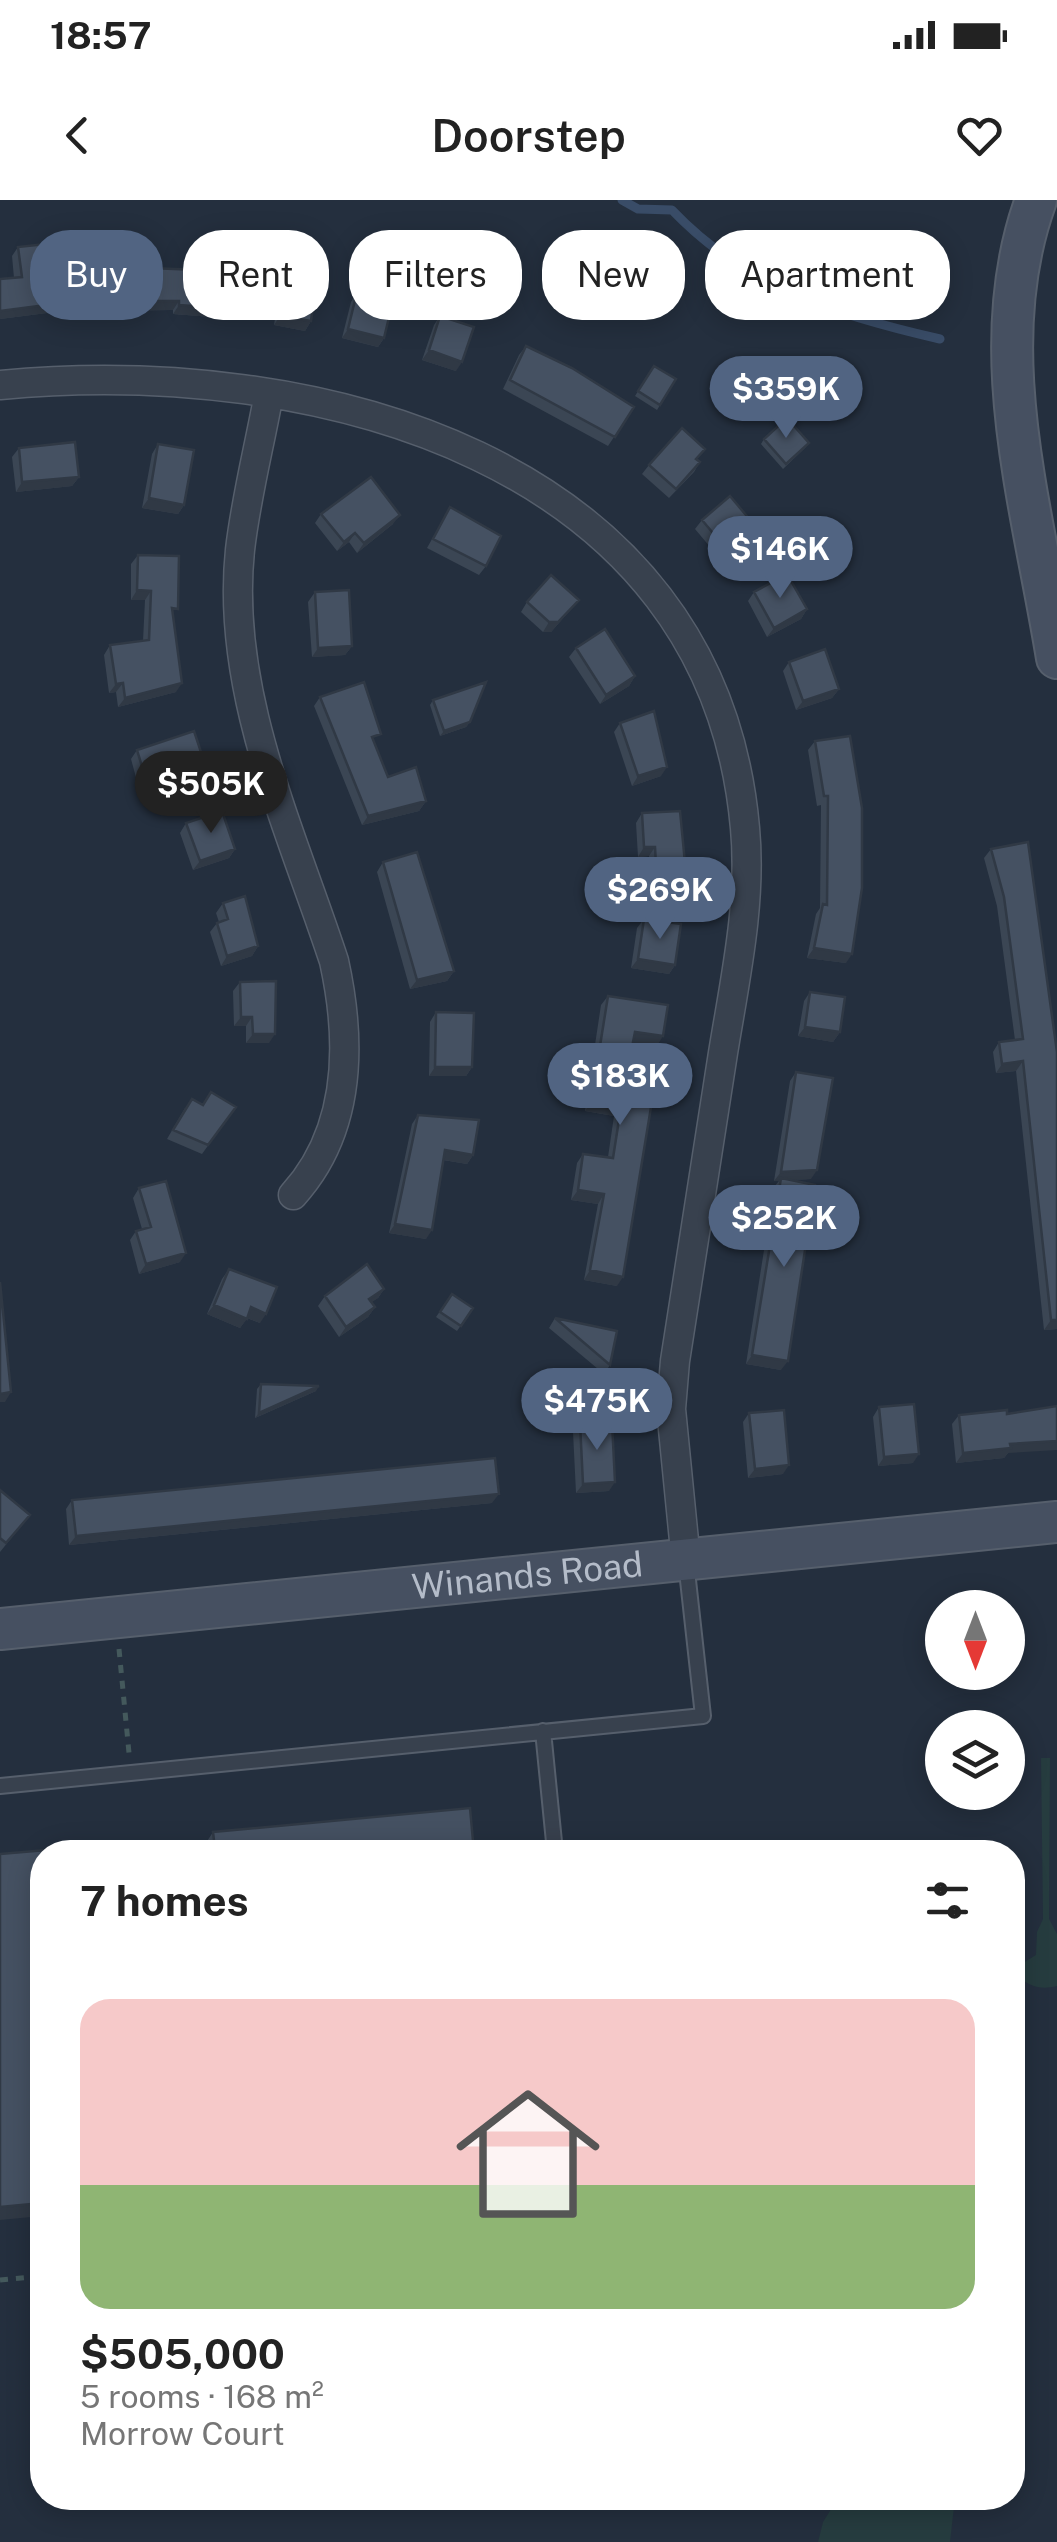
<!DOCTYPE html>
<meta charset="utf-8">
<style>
:root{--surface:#fff;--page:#f2f2f2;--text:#222;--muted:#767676;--accent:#516482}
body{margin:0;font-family:"Public Sans",sans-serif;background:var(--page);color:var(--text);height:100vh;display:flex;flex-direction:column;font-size:38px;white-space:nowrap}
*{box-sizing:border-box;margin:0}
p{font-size:32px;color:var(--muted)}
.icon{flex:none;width:55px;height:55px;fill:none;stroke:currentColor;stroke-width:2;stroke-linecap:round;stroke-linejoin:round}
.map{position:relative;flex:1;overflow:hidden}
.drawer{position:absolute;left:30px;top:1640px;width:995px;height:670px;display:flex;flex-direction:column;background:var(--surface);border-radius:40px;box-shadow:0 5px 25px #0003}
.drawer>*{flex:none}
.hud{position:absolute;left:30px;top:30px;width:998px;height:90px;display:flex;gap:20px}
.needle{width:65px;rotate:180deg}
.buttons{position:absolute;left:925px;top:1390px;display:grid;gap:20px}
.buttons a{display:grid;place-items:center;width:100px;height:100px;border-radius:50%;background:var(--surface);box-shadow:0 5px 25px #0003;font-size:50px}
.price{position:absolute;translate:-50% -85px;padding:0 22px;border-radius:35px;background:var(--accent);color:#fff;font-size:32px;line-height:65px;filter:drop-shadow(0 2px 5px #0008)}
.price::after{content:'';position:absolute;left:50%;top:60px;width:30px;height:22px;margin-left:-15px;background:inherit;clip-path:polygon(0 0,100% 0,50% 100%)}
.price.selected{background:#222;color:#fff}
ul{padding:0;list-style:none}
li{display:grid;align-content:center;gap:20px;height:530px;padding:0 50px}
li span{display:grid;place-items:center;height:310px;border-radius:30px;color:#555}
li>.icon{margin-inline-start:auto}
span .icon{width:180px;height:180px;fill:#fffc;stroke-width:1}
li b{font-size:42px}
h2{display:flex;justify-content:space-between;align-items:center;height:120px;padding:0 50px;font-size:42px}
.chip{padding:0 35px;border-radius:40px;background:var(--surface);box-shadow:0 5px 25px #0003;font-size:35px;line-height:90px}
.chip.selected{background:var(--accent);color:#fff}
.status{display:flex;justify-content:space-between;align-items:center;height:70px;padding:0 50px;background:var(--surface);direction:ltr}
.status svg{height:28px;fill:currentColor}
header{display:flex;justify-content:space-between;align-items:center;height:130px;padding:0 50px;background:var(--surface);font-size:45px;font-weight:600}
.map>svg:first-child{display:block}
.green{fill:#263c3f}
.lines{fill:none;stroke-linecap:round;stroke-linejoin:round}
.stream{stroke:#394c67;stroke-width:9}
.lane-casing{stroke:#565f6c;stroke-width:18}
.street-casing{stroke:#565f6c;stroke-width:31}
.secondary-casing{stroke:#565f6c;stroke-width:44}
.path{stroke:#44595c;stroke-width:5;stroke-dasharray:8 8;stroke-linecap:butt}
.lane{stroke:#38414e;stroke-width:14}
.street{stroke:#38414e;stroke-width:28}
.secondary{stroke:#465061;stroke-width:40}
.wall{fill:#3b4654}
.shaded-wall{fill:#303945}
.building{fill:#455162;stroke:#303945;stroke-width:2.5}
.labels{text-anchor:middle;stroke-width:8;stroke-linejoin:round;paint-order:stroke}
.street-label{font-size:35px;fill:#b4bcc9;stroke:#1d2633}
</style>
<div class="status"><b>18:57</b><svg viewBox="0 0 49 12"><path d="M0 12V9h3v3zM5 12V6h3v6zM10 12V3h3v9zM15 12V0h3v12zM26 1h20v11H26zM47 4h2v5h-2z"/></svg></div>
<header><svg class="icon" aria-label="back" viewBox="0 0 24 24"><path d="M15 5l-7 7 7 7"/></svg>Doorstep<svg class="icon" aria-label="heart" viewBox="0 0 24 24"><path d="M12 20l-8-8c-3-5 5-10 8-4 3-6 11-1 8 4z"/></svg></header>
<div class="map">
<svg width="1057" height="2342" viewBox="0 0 1057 2342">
<rect width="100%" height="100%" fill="#242f3e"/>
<path class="green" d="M1041,1558H1050L1049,1719L1057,1734V1786C1038,1791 1024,1785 1013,1769L1036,1755L1037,1732L1043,1719Z
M838,2298H955L950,2342H818L823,2322Z"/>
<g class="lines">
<path class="stream" d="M622,0L638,9L672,10C746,88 839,116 940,139"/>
<g class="lane-casing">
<path id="lane" d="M543,1531L555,1652
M0,1586L703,1516L686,1362"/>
</g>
<g class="street-casing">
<path id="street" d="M0,185C313,155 712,256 745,628C752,703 735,779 723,853C707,956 691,1058 675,1161L671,1209L686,1361
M269,193C260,244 246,297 240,350C225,491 291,630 334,761C352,843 351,931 293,995"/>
</g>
<g class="secondary-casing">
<g id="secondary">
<path d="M1036,0C982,147 1033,309 1057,458"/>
<path id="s1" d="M0,1429L1057,1322"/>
</g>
</g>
<path class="path" d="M119,1449L129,1553
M0,2080L42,2076"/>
<use href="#lane" class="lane"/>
<use href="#street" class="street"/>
<use href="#secondary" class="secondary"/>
</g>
<path class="wall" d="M18,47L52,84L54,104L47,113L0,119V79L14,78L12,56Z
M285,54L311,121L305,131L274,125L277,105L271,104L279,64Z
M102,66L219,108L212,117L173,114V110L95,111V75Z
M357,92L384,138L378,147L342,138L351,102Z
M440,116L456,171L422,160L434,125Z
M526,146L634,207L608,246L503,189L519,155Z
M654,166L676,179L657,210L635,196Z
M764,239L806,247L783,269L761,244Z
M158,244L184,305L178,314L142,308L152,254Z
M19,248L79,277L72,286L16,292L12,257Z
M697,260L700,262L694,272L669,298L642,274L649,265Z
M450,307L486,366L479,375L427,348Z
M321,314L393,324L357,353L349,342L337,351L315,323Z
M702,320L756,327L750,336L721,360L695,329Z
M138,355L173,416L176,492L118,507L116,492L109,493L104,455L110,445L143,441L145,400H131V364Z
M315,392L352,446L345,455L312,457L308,402Z
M754,392L807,409L801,419L767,437L748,401Z
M579,400L551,432H543L521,412L527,402Z
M576,448L635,476L629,486L600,504L569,457Z
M789,462L839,489L832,498L796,510L783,471Z
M320,497L375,543L388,577L426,601L419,611L362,625L314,506Z
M433,500L470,522L466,527L440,536L430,505Z
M620,523L661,576L632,586L614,532Z
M850,536L846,763L807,758L816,714L820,708L821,605L817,606L808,550L815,541Z
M137,550L204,561L197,571L141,596L131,559Z
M642,613L685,663L678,672L650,674L649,656L638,657L636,623Z
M186,623L235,649L229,658L193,670L180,633Z
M991,649L1057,852V1129L1044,1130L1016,871L996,873L993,852L999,842L1015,840L997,706L984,658Z
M383,662L454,771L447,781L410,789L377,672Z
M223,703L258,746L252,756L221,766L210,732L217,723L219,722L216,713Z
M644,719L675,765L669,774L631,768L637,728Z
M240,782L269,843H246V826H234L233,791Z
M810,792L840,832L833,842L798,836L804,801Z
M608,796L657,846L633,842L627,873L617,1086L584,1080L598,1004L571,1000L577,963L583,954L608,957L614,916L585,911L601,805Z
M436,812L472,867L466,876H429L430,822Z
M796,872L811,979L791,980L781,1170L746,1164L774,987L779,981H774L790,881Z
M202,905L236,907L202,954L167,939L185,908Z
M418,915L473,955L467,964L443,960L426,1039L389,1033L412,924Z
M139,988L180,1062L139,1074L130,1040L136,1031L142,1029L133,998Z
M229,1069L260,1123L247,1118L240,1128L207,1114L222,1079Z
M384,1089L378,1098L371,1102L375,1107L368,1117L339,1137L318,1106L325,1096Z
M452,1094L473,1108L457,1131L436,1117Z
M555,1118L610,1165L604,1174L549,1128Z
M261,1184L316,1191L255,1218L257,1189Z
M879,1207L913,1263L878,1266L873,1217Z
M749,1213L783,1274L748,1278L743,1222Z
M1007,1214L1008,1253L1004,1258L956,1263L952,1224L959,1215Z
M580,1223L609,1291L576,1293L573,1232Z
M0,1290L30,1315L0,1352Z
M72,1300L492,1303L69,1345L66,1309Z
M213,1632L474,1652L204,1650V1646Z"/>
<path class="shaded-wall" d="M278,95L284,96L277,105L271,104Z
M102,101H179L173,110L95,111Z
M54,104L47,113L0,119V111Z
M179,105L219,108L212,117L173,114Z
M280,116L311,121L305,131L274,125Z
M348,129L384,138L378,147L342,138Z
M429,150L462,162L456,171L422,160Z
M79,277L72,286L16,292L22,282Z
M149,298L184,305L178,314L142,308Z
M400,315L393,324L357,353L364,343Z
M756,327L750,336L721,360L728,351Z
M355,333L349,342L337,351L344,342Z
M137,390L151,391L145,400H131Z
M579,400L551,432H543L549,422Z
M807,409L801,419L767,437L774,428Z
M352,446L345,455L312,457L318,448Z
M635,476L629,486L600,504L606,495Z
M123,483L116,492L109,493L116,484Z
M182,483L176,492L118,507L125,498Z
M839,489L832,498L796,510L803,501Z
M470,522L466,527L440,536L444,531Z
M204,561L197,571L141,596L148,586Z
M667,567L661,576L632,586L638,576Z
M426,601L419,611L362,625L368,616Z
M644,647H655L649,656L638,657Z
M235,649L229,658L193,670L200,661Z
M685,663L678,672L650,674L656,665Z
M258,746L252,756L221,766L227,756Z
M814,748L852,754L846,763L807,758Z
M638,759L675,765L669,774L631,768Z
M454,771L447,781L410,789L417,780Z
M241,817H252L246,826H234Z
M805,827L840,832L833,842L798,836Z
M635,832L663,836L657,846L628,842Z
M253,834H275L269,843H246Z
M1023,861L1016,871L996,873L1002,864Z
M435,867H472L466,876H429Z
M591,902L621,907L614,916L585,911Z
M445,950L473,955L467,964L438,959Z
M817,970L811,979L780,981L781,978L779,981H774L781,972Z
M578,990L604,994L598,1004L571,1000Z
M395,1024L432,1030L426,1039L389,1033Z
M186,1053L180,1062L139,1074L146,1064Z
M590,1070L623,1077L617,1086L584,1080Z
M384,1089L378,1098L363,1108L369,1099Z
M214,1105L247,1119L240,1128L207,1114Z
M251,1107L266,1114L260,1123L245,1117Z
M375,1107L368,1117L339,1137L346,1127Z
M1051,1120H1057V1129L1044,1130Z
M752,1155L788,1161L781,1170L746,1164Z
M319,1186L316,1191L255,1218L259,1213Z
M11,1192L5,1202H0V1194Z
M1057,1241V1250L1008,1253L1004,1258L956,1263L963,1253L1010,1244Z
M919,1254L913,1263L878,1266L884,1257Z
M789,1265L783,1274L748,1278L755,1269Z
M615,1282L609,1291L576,1293L583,1284Z
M499,1294L492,1303L69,1345L76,1336Z
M42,2003V2016L0,2020V2007Z"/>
<path class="building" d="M55,43L58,74L51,75L54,104L0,111V79L22,77L18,47Z
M285,54L319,61L311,121L280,116L284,96L278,95Z
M102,66L222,71L219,108L179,105V101H102Z
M357,92L393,101L384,138L348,129Z
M440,116L474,127L462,162L429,150Z
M526,146L572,168L634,207L615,237L510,180Z
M654,166L676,179L660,205L638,191Z
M787,218L809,243L786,264L764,239Z
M682,228L705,249L696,259L700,262L676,289L649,265Z
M75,242L79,277L22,282L19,248Z
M158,244L194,250L184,305L149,298Z
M371,277L400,315L364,343L355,333L344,342L321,314Z
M730,296L756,327L728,351L702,320Z
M450,307L501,336L486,366L433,339Z
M138,355L179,356L178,409L172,408L182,483L125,498L123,483L116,484L110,445L149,440L151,391L137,390Z
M787,374L807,409L774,428L754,392Z
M551,375L579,400L558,422H549L527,402Z
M349,390L352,446L318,448L315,392Z
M605,429L635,476L606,495L576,448Z
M825,449L839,489L803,501L789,462Z
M364,482L381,534L372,537L388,577L416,567L426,601L368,616L320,497Z
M486,482L470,522L444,531L433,500Z
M654,511L667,567L638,576L620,523Z
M194,531L204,561L148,586L137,550Z
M850,536L862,608V688L852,754L814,748L823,704L827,705L828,596H824L815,541Z
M222,611L235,649L200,661L186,623Z
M680,611L685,663L656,665L655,647H644L642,613Z
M1028,642L1057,852V1120H1051L1023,861L1002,864L999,842L1023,839L1004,697L991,649Z
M417,652L454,771L417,780L383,662Z
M245,696L258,746L227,756L217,723L228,719L223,703Z
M644,719L681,724L675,765L638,759Z
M276,781L275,834H253L252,817H241L240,782Z
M810,792L845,797L840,832L805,827Z
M608,796L668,805L663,836L635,832L627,873L626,878L655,883L623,1077L590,1070L604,994L578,990L583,954L613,958L621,907L591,902Z
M436,812L474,813L472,867H435Z
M796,872L833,878L817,970L781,972Z
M211,892L236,907L208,945L173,930L192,899L203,905Z
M418,915L479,920L473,955L445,950L432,1030L395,1024Z
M781,978L815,985L788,1161L752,1155Z
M166,981L186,1053L146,1064L136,1031L151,1027L139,988Z
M367,1064L384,1089L369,1099L375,1107L346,1127L325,1096Z
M229,1069L277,1087L266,1114L251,1107L247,1119L214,1105Z
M0,1082L11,1192L0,1194Z
M452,1094L473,1108L461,1126L440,1112Z
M555,1118L617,1131L610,1165Z
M261,1184L319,1186L259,1213Z
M914,1204L919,1254L884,1257L879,1207Z
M1057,1206V1241L1010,1244L1011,1248L963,1253L959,1215L1007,1210V1214Z
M784,1210L789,1265L755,1269L749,1213Z
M612,1222L615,1282L583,1284L580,1223Z
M495,1258L499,1294L76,1336L72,1300Z
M0,1290L30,1315L6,1343L0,1338Z
M470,1608L474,1652H181L215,1649L213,1632Z
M93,1646L94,1652H42V2003L0,2007V1654Z"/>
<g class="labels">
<g class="street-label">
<text dy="12" stroke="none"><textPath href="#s1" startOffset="530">Winands Road</textPath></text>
</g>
</g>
</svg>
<div class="buttons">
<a><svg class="needle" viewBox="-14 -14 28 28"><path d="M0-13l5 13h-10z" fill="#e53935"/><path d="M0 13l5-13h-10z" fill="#767676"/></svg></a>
<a><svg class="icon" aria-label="layers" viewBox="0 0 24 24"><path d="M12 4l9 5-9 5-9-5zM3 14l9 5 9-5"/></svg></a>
</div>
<b class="price" style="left:786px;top:241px">$359K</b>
<b class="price" style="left:780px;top:401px">$146K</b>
<b class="price selected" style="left:211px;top:636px">$505K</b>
<b class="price" style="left:660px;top:742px">$269K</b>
<b class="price" style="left:620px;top:928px">$183K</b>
<b class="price" style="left:784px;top:1070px">$252K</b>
<b class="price" style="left:597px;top:1253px">$475K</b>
<div class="hud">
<a class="chip selected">Buy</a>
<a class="chip">Rent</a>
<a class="chip">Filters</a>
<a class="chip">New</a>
<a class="chip">Apartment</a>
</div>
<section class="drawer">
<h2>7 homes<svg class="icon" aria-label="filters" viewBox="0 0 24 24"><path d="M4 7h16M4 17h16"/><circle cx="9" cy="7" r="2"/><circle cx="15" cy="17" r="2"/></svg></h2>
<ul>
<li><span style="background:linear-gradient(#f6c9c9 60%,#8fb573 0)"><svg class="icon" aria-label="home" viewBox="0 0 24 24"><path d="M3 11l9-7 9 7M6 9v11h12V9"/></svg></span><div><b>$505,000</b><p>5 rooms · 168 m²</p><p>Morrow Court</p></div></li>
</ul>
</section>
</div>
